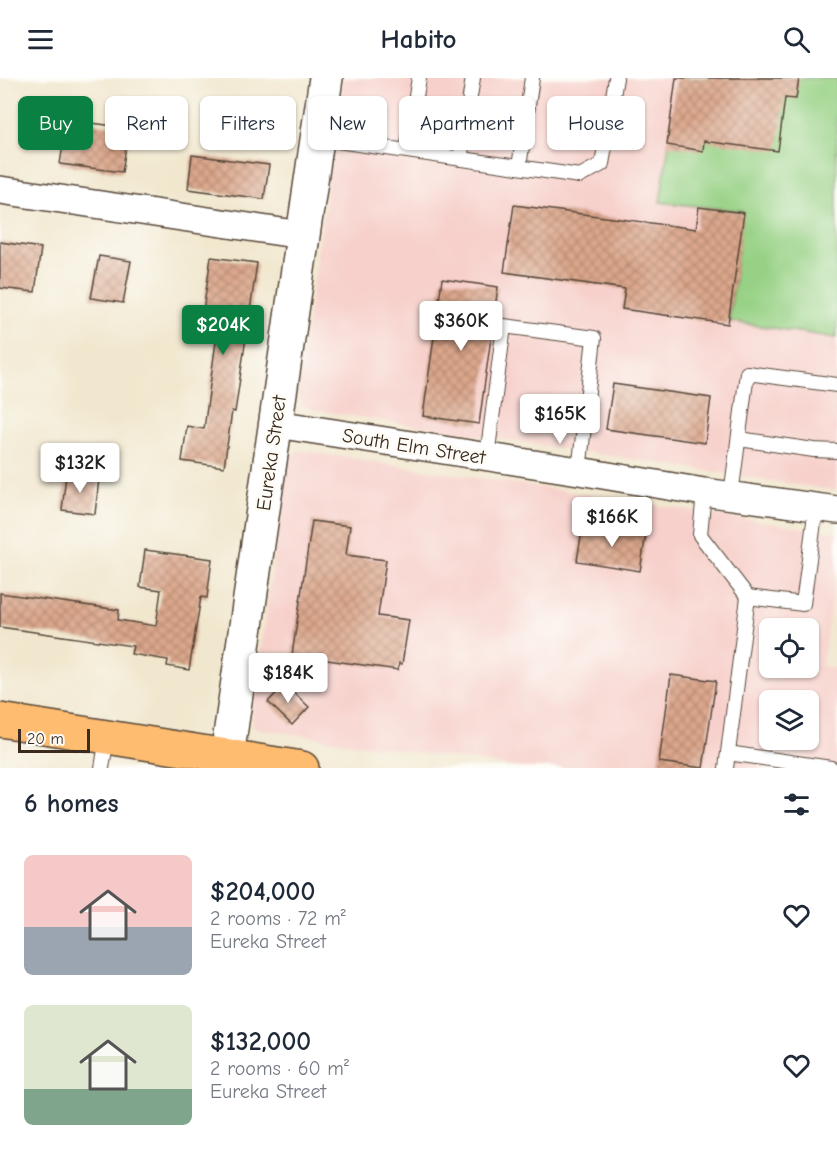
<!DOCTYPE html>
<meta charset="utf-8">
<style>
:root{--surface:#fff;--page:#f6f6f7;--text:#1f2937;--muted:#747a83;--accent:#0b8043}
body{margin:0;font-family:"Comic Neue",sans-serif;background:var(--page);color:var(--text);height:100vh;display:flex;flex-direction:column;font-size:22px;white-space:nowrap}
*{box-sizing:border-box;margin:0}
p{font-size:20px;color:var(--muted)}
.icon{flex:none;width:33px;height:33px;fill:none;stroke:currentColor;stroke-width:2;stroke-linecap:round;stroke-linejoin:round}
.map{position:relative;height:690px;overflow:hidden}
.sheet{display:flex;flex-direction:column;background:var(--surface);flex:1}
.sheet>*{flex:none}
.hud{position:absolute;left:18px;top:18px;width:801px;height:54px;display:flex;gap:12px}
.buttons{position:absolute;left:759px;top:540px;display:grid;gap:12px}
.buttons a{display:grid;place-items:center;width:60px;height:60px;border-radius:9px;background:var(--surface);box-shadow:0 2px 4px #0004;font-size:30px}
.scale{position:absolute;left:18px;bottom:15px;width:72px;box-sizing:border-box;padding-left:6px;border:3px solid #3b2a1e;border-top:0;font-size:16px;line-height:21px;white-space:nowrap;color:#3b2a1e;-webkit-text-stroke:4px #fdfcf7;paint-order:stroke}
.price{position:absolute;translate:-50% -51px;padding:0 14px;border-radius:6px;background:#fff;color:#222;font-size:20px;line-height:39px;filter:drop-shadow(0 2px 3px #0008)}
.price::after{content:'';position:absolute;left:50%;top:36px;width:18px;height:14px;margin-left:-9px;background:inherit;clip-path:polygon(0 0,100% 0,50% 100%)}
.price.selected{background:var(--accent);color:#fff}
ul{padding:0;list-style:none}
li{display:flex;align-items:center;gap:18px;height:150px;padding:0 24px}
li span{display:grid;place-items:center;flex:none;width:168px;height:120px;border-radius:9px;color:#555}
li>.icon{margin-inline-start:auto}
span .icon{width:72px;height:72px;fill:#fffc;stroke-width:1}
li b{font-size:26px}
h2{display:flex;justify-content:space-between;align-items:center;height:72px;padding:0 24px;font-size:26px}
.chip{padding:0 21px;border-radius:9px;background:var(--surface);box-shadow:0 2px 4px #0004;font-size:21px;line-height:54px}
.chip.selected{background:var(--accent);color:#fff}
header{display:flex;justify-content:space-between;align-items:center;height:78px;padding:0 24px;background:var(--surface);font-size:27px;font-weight:700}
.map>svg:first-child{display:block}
.built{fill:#f7d0cb;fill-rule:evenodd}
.garden{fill:#97d185;stroke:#697e52;stroke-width:1.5}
.building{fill:url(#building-cross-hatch)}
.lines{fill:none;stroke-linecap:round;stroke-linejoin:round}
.service-casing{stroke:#564638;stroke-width:16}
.minor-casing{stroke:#564638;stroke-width:30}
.tertiary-casing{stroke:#564638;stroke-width:36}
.primary-casing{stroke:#564638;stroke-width:36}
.service{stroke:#fff;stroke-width:14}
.minor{stroke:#fff;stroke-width:27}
.tertiary{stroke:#fff;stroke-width:33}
.primary{stroke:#fdbc70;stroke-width:33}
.labels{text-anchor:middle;stroke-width:6;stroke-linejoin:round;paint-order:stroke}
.street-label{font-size:20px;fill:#3b2a1e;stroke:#fdfcf7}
</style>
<header><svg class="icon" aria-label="menu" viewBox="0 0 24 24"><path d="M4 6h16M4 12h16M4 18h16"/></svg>Habito<svg class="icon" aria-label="search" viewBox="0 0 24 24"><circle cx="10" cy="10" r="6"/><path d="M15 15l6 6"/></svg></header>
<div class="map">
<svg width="837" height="690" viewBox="0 0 837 690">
<defs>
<pattern id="building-cross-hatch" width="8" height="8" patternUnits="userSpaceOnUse" patternTransform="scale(1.5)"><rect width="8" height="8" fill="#dca78c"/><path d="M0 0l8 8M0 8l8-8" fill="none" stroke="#b48872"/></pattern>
</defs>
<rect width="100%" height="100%" fill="#fdfcf7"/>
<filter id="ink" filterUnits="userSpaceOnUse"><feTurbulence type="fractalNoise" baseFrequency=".0167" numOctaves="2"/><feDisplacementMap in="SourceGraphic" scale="12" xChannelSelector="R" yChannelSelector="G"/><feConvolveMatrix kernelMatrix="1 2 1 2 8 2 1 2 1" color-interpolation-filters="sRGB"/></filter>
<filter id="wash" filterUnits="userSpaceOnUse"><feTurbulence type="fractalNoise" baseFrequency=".008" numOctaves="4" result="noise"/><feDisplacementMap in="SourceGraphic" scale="24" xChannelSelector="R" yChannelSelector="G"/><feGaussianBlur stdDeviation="1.35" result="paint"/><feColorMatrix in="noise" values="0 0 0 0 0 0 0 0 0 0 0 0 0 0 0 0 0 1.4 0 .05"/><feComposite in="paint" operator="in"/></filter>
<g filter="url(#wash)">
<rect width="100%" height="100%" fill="#f1e7ce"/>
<path class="built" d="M343,0H837V413L314,332L302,326L297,315Z
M298,372L837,455V486L822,588L837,591V690H521L254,650L251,640L287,386L293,376ZM770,550H808V590H770ZM770,622H808V662H770Z"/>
<path class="garden" d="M679,0H837V260L729,243L743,133L660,124Z"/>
<g id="blocks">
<path class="building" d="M676,0H799L796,21L785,20L778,73L704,63L703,73L667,67Z
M76,43L129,50L122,94L60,86L64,61L73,62Z
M192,77L269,87L264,121L188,111Z
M514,127L696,151L699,129L744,135L728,246L622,231L625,211L504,194Z
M0,164L41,170L35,214L0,210Z
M99,178L131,183L123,225L91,220Z
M211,179L257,185L235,334L232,333L224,389L182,383L187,348L204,351L217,256L200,254Z
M442,201L498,209L479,346L423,338Z
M613,306L711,320L705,365L606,351Z
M66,397L99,401L95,436L62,432Z
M312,443L350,448L346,477L386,482L378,538L409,542L402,586L399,585L398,592L292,577Z
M583,446L646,456L640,493L577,483Z
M145,472L212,481L207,520L201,519L189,592L167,588L168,582L131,576L133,568L0,549V515L119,532L118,542L156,548L161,512L140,509Z
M671,597L716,603L703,690L659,684Z
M285,606L309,629L292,647L268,624Z"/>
</g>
</g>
<g filter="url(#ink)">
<use href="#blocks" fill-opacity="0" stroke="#564638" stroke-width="1.5"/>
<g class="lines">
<g class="service-casing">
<path id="service" d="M317,60L580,98L602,86L616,0
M407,73L419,0
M460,81L473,0
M519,89L532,0
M739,361L814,372L837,373
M487,379L504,248L594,260L579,393
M704,414L700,457L748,519L726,690
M731,417L747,295L837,307
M748,519L803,526L816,429
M728,675L831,690
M102,690L107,659"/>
</g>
<g class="minor-casing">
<path id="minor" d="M0,112L302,157
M276,346L579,393L704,414L837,432"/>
</g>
<g class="tertiary-casing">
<path id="tertiary" d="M227,678L326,0"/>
</g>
<g class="primary-casing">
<path id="primary" d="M0,642L302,690"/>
</g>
<use href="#service" class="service"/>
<use href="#minor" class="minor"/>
<use href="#tertiary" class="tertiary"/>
<use href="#primary" class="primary"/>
</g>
</g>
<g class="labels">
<g class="street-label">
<text transform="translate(414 368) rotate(9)" y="7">South Elm Street</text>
<text transform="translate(271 375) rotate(-82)" y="7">Eureka Street</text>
</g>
</g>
</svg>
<div class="buttons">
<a><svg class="icon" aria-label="locate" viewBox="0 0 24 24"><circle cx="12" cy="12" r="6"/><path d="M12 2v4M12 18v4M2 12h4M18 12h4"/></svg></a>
<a><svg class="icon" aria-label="layers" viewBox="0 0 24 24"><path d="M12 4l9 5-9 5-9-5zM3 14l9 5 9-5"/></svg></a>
</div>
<div class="scale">20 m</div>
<b class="price" style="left:461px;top:274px">$360K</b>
<b class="price selected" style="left:223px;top:278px">$204K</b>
<b class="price" style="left:560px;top:367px">$165K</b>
<b class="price" style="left:80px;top:416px">$132K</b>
<b class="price" style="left:612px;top:470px">$166K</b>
<b class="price" style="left:288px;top:626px">$184K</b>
<div class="hud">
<a class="chip selected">Buy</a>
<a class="chip">Rent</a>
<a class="chip">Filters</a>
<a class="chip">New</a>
<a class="chip">Apartment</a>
<a class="chip">House</a>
</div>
</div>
<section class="sheet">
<h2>6 homes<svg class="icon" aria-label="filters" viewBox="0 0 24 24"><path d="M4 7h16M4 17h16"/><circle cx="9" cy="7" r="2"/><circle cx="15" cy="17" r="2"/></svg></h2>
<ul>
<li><span style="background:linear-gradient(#f6c9c9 60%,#9aa5b1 0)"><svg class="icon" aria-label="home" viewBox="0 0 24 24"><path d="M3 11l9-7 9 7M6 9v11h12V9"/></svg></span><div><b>$204,000</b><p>2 rooms · 72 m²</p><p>Eureka Street</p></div><svg class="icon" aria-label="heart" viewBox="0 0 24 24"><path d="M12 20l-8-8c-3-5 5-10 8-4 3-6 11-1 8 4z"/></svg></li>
<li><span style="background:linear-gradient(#dfe7d0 70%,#7fa58c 0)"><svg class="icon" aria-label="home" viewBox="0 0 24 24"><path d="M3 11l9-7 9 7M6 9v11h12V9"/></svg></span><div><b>$132,000</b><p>2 rooms · 60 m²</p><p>Eureka Street</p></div><svg class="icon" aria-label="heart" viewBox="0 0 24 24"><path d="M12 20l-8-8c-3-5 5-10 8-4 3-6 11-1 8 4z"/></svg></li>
</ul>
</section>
